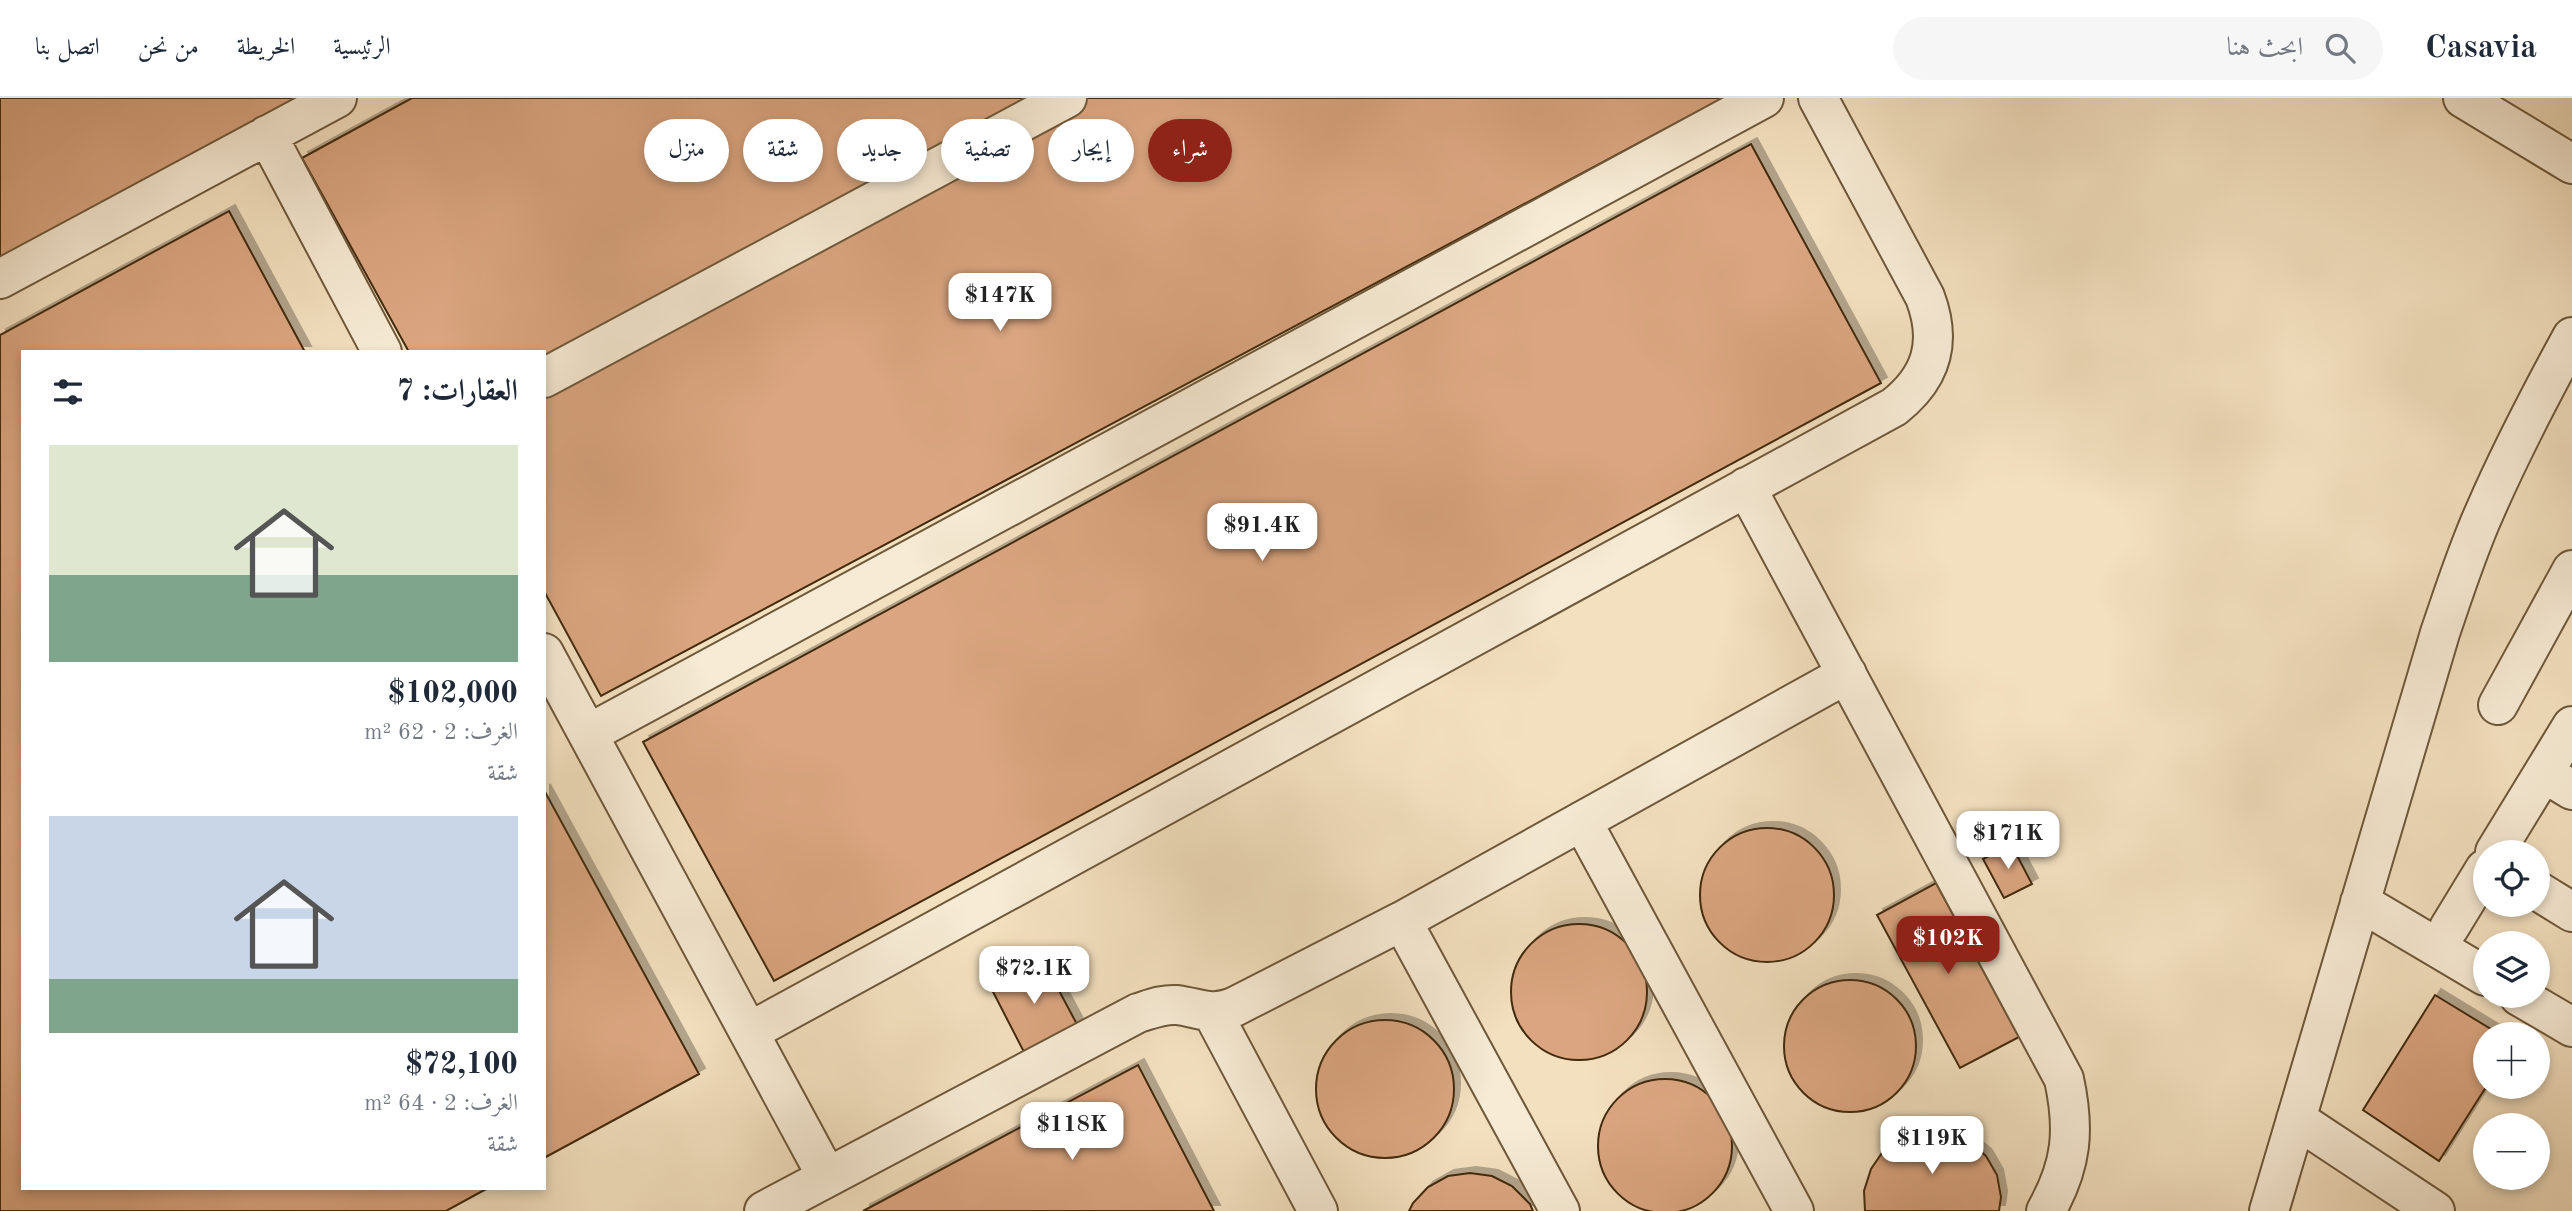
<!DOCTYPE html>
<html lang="ar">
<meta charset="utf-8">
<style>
:root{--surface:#fff;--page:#f6f6f7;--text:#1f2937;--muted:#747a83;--line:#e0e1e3;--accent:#8f2418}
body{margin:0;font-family:"Old Standard TT",Amiri,serif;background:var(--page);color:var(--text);direction:rtl;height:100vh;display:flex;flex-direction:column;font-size:26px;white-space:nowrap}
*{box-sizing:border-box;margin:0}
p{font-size:23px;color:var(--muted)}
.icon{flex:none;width:38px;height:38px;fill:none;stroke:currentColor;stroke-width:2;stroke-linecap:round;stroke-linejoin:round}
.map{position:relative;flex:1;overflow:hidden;direction:ltr}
.details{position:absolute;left:21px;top:252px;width:525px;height:840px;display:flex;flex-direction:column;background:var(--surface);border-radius:0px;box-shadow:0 4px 10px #0003;direction:rtl}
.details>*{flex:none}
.hud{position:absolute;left:567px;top:21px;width:665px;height:63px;direction:rtl;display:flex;gap:14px}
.controls{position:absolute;left:2473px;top:742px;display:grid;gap:14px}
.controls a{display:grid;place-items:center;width:77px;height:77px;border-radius:50%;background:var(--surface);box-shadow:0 4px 10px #0003;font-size:35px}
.price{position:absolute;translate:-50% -60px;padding:0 16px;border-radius:14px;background:#fff;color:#222;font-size:23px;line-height:46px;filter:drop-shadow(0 2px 4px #0008)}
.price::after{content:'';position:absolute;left:50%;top:42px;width:21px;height:16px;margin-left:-10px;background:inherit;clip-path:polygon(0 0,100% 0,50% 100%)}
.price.active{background:var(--accent);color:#fff}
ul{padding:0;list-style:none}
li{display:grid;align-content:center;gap:14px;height:371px;padding:0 28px}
li span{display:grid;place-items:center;height:217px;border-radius:0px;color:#555}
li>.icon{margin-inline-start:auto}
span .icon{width:126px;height:126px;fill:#fffc;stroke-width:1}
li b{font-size:30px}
h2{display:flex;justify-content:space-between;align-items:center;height:84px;padding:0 28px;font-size:30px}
.pill{padding:0 24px;border-radius:32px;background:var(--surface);box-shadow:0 4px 10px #0003;font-size:24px;line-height:63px}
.pill.active{background:var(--accent);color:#fff}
header{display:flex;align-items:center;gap:42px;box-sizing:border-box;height:98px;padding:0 35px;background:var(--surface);border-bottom:2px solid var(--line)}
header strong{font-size:33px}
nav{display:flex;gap:38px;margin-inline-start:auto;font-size:24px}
.search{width:490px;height:63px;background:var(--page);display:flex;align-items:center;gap:18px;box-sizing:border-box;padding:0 24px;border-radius:38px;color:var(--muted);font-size:26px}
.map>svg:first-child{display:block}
.building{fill:#daa580;stroke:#422b0d;stroke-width:2;filter:url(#shadow)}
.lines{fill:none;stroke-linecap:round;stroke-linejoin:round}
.minor-casing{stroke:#6e583a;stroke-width:42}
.minor{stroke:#f7ebd5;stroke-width:38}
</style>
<header>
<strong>Casavia</strong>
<div class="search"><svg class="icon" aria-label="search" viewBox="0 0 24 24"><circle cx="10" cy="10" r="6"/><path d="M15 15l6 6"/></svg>ابحث هنا</div>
<nav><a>الرئيسية</a><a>الخريطة</a><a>من نحن</a><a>اتصل بنا</a></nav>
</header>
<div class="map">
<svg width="2572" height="1113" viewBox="0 0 2572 1113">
<defs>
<filter id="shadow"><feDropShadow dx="6" dy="-6" stdDeviation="0" flood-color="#0004"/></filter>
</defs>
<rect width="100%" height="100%" fill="#f3e0bf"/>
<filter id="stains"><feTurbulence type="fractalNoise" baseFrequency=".00286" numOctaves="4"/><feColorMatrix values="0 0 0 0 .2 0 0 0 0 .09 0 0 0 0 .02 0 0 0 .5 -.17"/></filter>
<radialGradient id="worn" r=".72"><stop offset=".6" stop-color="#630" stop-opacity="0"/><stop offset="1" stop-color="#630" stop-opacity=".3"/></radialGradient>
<path class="building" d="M0,0H297L0,161Z
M412,0H1027L544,264V254H409L302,60Z
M1087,0H1723L601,598L544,493V290Z
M1751,46L1881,285L774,883L643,644Z
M229,113L305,254H23V1090H488L446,1113H0V237Z
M544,692L699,976L544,1060Z
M1700 797a67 67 0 1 1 134 0a67 67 0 1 1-134 0Z
M2011,746L2032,786L2004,800L1983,761Z
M1936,785L2019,939L1960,970L1877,817Z
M1511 894a68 68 0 1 1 136 0a68 68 0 1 1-136 0Z
M1041,859L1079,930L1026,958L989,886Z
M1784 948a66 66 0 1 1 132 0a66 66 0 1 1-132 0Z
M2435,897L2499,936H2485L2486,989L2439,1063L2363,1012Z
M1316 991a69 69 0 1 1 138 0a69 69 0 1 1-138 0Z
M1138,967L1214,1113H863Z
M1598 1048a67 67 0 1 1 134 0a67 67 0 1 1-134 0Z
M1925,1033L1948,1034L1969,1043L1986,1058L1997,1077L2001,1099L1999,1113H1865L1864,1093L1871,1071L1884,1052L1902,1039Z
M1470,1075L1492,1078L1512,1088L1530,1106L1533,1113H1409L1413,1105L1428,1089L1448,1078Z"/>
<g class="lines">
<g class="minor-casing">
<path id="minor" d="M2463,0L2572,66
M267,37L382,254
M0,181L337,0
M544,280L1067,0
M1746,389L2064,981C2075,1032 2072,1067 2046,1113
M544,555L827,1079
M2498,607L2572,472
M588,636L1764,0
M2544,675L2572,692
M1582,723L1794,1113
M2495,754L2572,628
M2538,793L2572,814
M2360,804L2485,878
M1402,823L1560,1113
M2449,830L2485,771
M2519,898L2572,929
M1212,914L1318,1113
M749,934L1894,309C1932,279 1942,244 1925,199L1818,0
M2296,1021L2435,1113
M764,1113L1138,915C1151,911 1163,906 1177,907C1200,910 1210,918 1234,909L1402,823L1847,576
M2269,1113L2440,535C2454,494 2467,453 2485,413C2511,353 2541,296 2572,239"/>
</g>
<use href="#minor" class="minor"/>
</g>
<rect width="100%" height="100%" filter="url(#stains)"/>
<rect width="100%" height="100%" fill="url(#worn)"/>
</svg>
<div class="controls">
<a><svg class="icon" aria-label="locate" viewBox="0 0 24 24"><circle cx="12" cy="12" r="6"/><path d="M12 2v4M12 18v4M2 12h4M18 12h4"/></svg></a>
<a><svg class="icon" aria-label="layers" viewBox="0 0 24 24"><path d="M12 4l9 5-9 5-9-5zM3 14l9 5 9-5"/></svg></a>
<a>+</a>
<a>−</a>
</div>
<b class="price" style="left:1000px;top:235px">$147K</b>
<b class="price" style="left:1262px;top:465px">$91.4K</b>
<b class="price" style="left:2008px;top:773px">$171K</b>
<b class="price active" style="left:1948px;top:878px">$102K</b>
<b class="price" style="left:1034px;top:908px">$72.1K</b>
<b class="price" style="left:1072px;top:1064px">$118K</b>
<b class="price" style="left:1932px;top:1078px">$119K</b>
<div class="hud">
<a class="pill active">شراء</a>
<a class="pill">إيجار</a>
<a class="pill">تصفية</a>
<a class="pill">جديد</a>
<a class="pill">شقة</a>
<a class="pill">منزل</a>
</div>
<section class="details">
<h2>العقارات: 7<svg class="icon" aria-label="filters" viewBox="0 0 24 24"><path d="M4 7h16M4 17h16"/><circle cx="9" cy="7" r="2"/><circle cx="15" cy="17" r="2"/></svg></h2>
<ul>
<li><span style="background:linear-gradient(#dfe7d0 60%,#7fa58c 0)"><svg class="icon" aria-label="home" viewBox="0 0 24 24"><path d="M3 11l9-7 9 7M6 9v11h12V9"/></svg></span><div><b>$102,000</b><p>الغرف: 2 · 62 m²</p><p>شقة</p></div></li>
<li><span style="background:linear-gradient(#c9d6e8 75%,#7fa58c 0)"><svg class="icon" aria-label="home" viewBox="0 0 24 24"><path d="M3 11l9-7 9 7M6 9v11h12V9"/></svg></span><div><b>$72,100</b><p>الغرف: 2 · 64 m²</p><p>شقة</p></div></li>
</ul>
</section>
</div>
